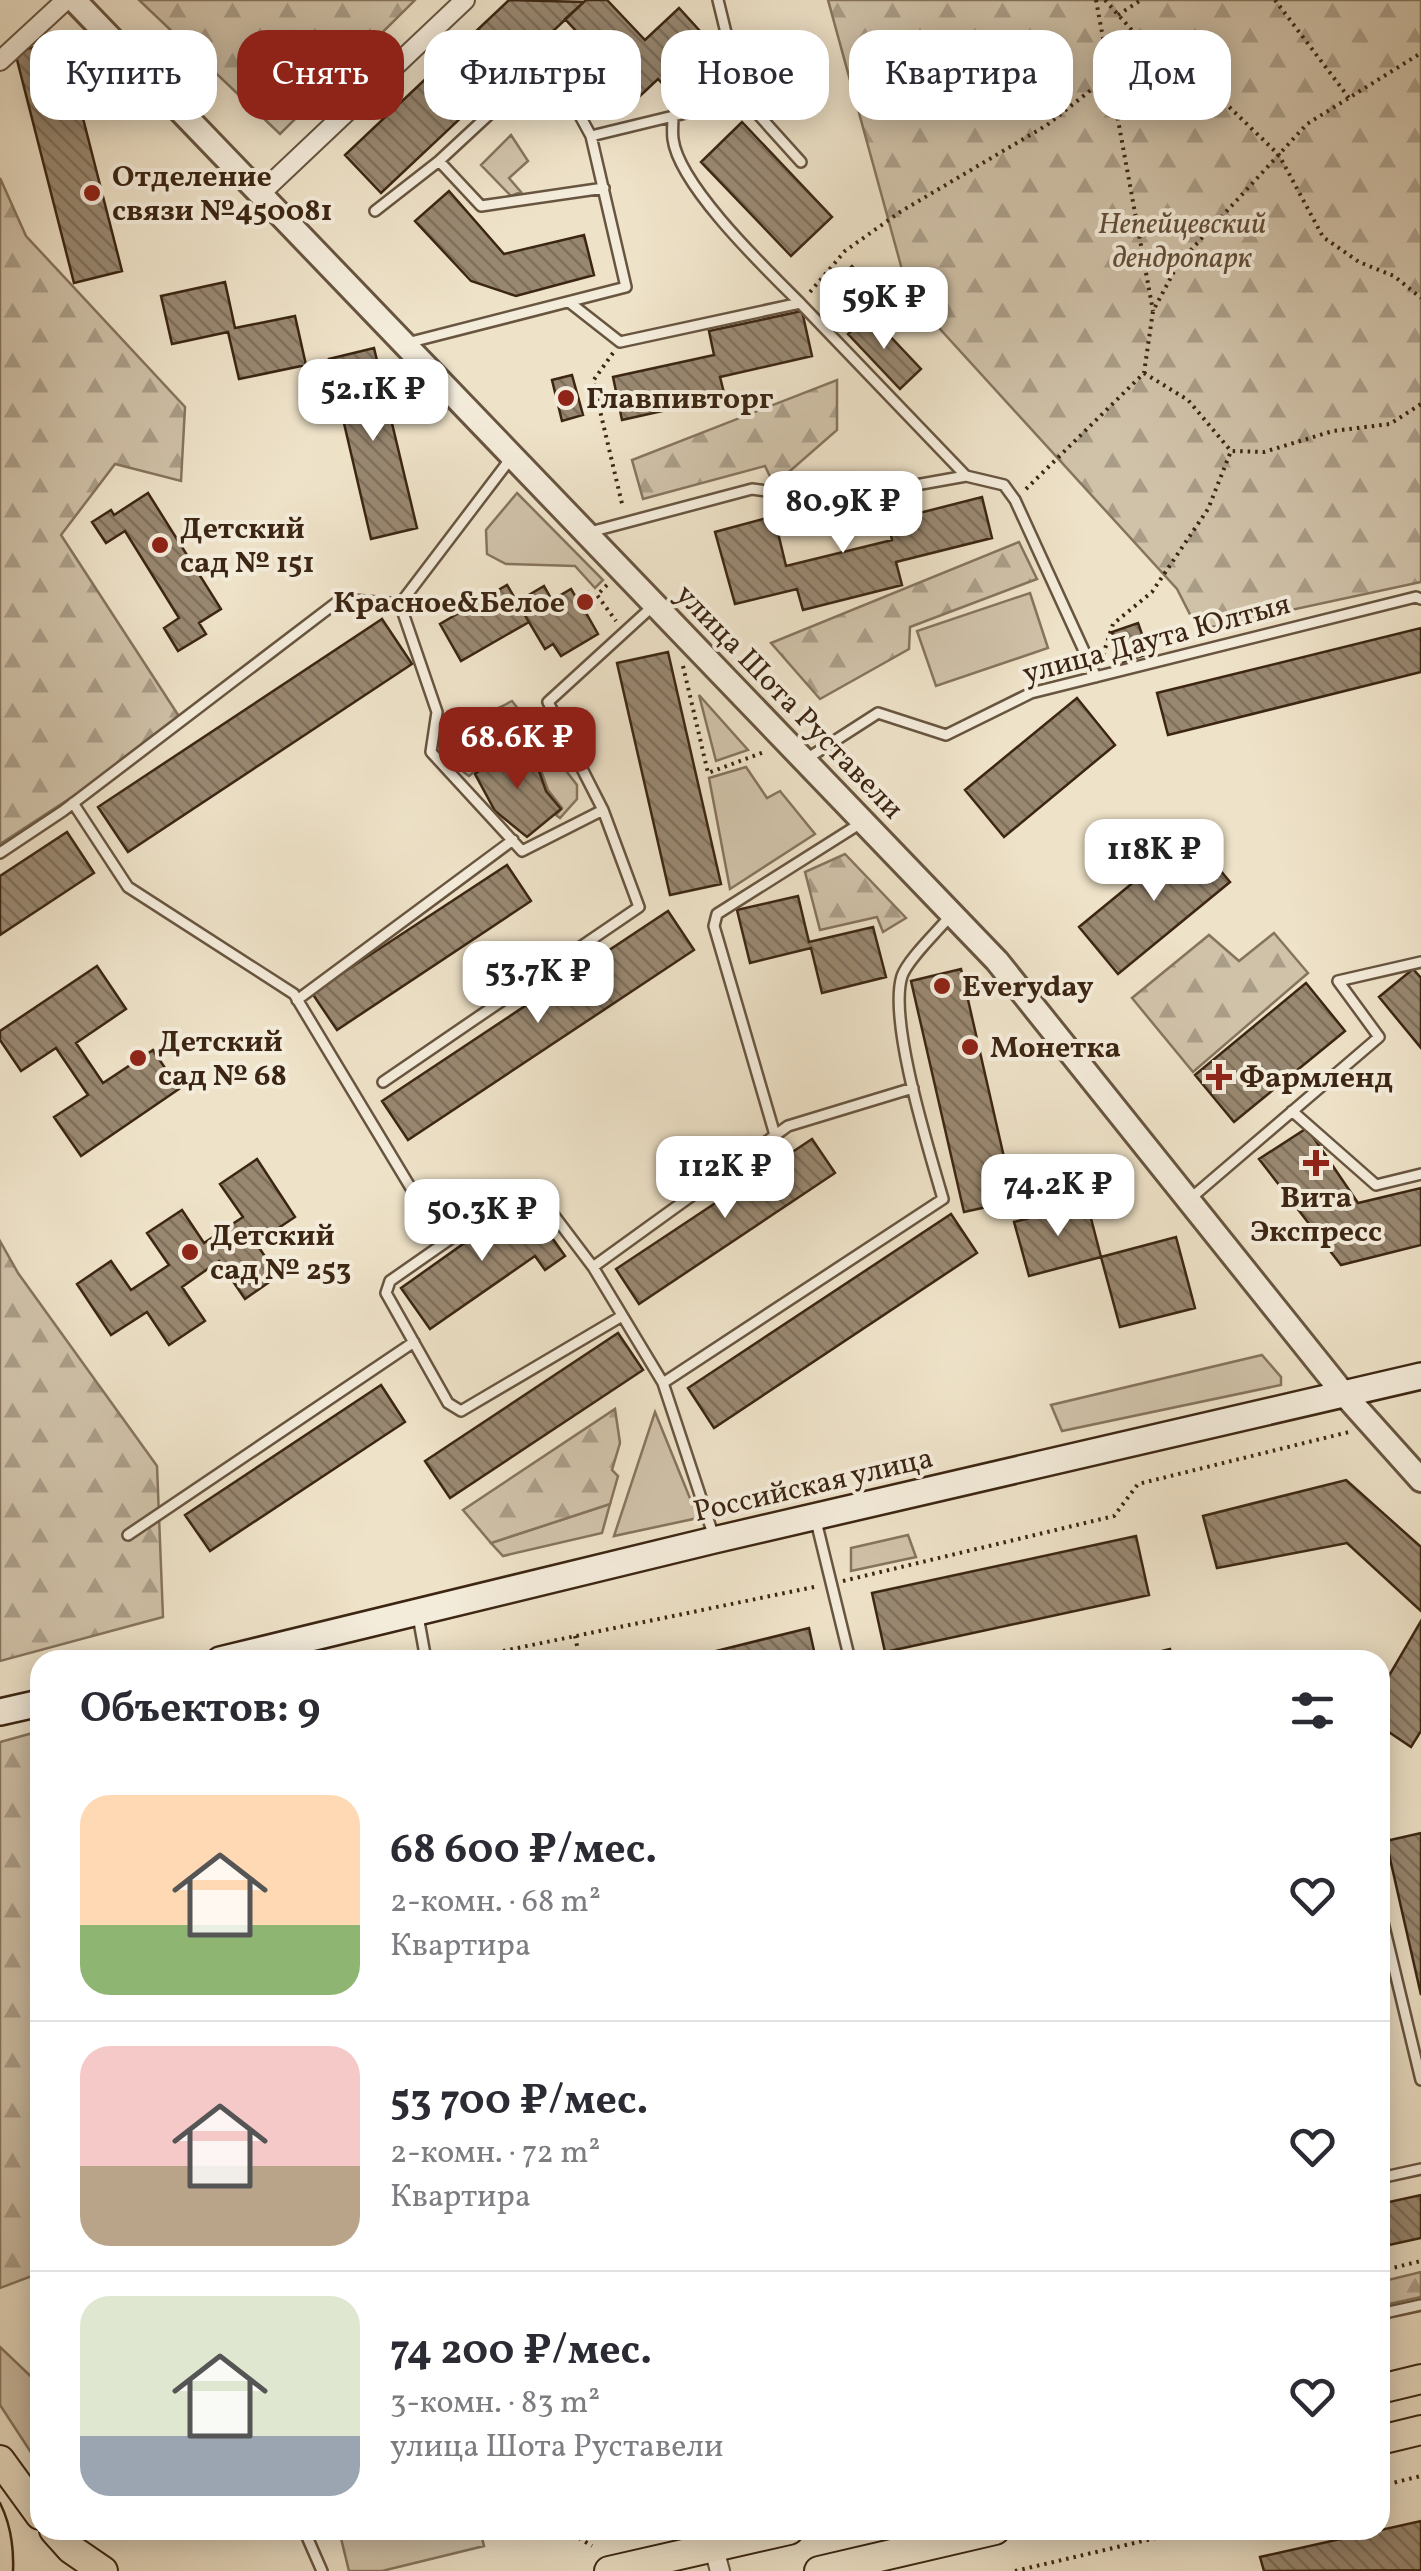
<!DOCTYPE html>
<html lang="ru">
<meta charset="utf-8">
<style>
:root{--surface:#fff;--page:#f7f7f7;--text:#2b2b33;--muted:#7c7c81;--line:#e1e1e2;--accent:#8f2418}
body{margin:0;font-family:Vollkorn,serif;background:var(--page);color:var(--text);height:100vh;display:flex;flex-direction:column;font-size:38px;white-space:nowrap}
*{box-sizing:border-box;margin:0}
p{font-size:32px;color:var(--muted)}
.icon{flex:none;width:55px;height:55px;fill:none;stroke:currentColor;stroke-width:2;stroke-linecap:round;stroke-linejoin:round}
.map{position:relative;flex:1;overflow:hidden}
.drawer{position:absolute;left:30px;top:1650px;width:1360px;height:890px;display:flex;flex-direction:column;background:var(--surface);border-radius:30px;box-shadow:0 5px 25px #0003}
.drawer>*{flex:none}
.hud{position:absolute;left:30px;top:30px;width:1362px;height:90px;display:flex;gap:20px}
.price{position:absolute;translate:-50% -85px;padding:0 22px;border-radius:20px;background:#fff;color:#222;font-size:32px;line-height:65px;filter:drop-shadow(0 2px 5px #0008)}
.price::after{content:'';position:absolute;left:50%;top:60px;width:30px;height:22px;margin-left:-15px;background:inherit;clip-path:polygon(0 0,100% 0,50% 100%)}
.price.active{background:var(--accent);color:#fff}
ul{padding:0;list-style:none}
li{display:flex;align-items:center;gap:30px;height:250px;padding:0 50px}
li+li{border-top:2px solid var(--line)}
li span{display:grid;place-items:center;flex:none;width:280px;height:200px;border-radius:30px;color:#555}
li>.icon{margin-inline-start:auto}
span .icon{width:120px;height:120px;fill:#fffc;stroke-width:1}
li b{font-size:42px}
h2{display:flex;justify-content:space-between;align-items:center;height:120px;padding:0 50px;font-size:42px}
.pill{padding:0 35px;border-radius:30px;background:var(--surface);box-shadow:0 5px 25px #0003;font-size:35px;line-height:90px}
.pill.active{background:var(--accent);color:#fff}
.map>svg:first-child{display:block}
.green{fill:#d0c2a9;stroke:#86745e;stroke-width:2.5}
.forest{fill:url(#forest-firs);stroke:#86745e;stroke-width:2.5}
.building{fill:url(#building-back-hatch);stroke:#3c2613;stroke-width:2.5}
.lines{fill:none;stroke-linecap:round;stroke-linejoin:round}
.service-casing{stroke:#685540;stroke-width:14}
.minor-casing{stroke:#685540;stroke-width:22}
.tertiary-casing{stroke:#685540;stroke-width:28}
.secondary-casing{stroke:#3c2613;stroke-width:30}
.primary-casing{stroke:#3c2613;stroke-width:32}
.path{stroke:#3c2613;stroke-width:4;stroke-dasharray:2.5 5;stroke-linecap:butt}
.service{stroke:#f4ecdb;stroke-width:9}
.minor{stroke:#f4ecdb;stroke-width:18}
.tertiary{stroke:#f4ecdb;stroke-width:22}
.secondary{stroke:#f4ecdb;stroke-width:25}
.primary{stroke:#eee2c8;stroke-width:28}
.tram{stroke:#3c2613;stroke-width:2.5}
.poi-dot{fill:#8f2418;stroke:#f4ecdb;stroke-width:4}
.labels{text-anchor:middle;stroke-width:8;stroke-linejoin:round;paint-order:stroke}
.poi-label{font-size:30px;font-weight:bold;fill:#3c2613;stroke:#f4ecdb;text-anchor:start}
.park-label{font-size:30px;font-style:italic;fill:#614d38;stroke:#f4ecdb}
.street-label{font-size:30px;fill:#3c2613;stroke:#f4ecdb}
</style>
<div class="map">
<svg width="1421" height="2571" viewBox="0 0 1421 2571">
<defs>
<pattern id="forest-firs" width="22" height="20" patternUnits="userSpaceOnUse" patternTransform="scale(2.5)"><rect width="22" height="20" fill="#d0c2a9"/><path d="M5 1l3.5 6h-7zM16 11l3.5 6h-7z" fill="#aa9d88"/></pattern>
<pattern id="building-back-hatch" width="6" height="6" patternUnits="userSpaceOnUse" patternTransform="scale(2.5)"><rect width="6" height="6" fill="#998871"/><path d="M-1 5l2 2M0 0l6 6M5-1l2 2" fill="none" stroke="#7e6f5c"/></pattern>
</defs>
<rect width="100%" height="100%" fill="#eee2c8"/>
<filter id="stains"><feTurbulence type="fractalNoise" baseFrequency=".002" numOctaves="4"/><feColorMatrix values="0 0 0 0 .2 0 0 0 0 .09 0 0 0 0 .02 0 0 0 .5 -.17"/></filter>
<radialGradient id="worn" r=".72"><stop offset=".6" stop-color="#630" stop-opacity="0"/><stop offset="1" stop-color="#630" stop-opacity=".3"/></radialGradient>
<path class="green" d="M511,135L528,161L509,178L521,192L511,196L481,165Z
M517,493L603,580L595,588L575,566L506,564L487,554L486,530Z
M1030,593L1048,648L936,686L917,631Z
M699,695L748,750L716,761Z
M512,701L577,785V799L560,818L556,815L562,808L548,790L540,768L523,760L510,742L469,776C417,741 485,716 512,701Z
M746,767L767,798L780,791L815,834L730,889L709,778Z
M1262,1355L1281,1377V1385L1062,1431L1051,1405Z
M655,1412L698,1518L614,1536Z
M610,1504L602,1533L503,1556L491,1543Z
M908,1535L916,1557L851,1571V1548Z
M0,2347L40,2385V2453L34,2457L0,2405Z
M339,2530H480L484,2546L382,2571H349Z"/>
<path class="forest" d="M139,0H415L280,134Z
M828,0H1421V582L1198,630L1177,589L909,295Z
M0,178L26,236L185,407L181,481L115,464L61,535L184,724L0,844Z
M837,380V430L774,485L765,466L643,499L632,460Z
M1019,542L1037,579L910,627L909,649L820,699L771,643Z
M845,854L906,918L883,932L877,917L820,930L805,872Z
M1274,933L1308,973L1193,1072L1132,998L1209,935L1239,961Z
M0,1241L18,1273L157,1466L163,1617L0,1661Z
M615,1409L620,1443L612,1470L618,1476L610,1504L491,1543L463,1510Z
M40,1731V2273L0,2288V1742Z
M1421,2272V2297L1380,2306V2282Z"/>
<path class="building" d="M509,0L584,2L381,193L345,155Z
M586,0H607L645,40L679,8L709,41L694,55L713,75L682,105L658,79L625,110L593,76L607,64L565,19Z
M63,40L122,271L74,283L15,52Z
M742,122L832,217L791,256L701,162Z
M449,191L504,254L584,235L594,275L516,296L471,281L415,221Z
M852,266L872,287L843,315L822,294Z
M225,282L235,328L295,316L306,365L239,379L228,332L172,344L161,296Z
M802,311L812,356L720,377L725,397L622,420L613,377L714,355L709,331Z
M869,314L921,369L900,389L848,334Z
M374,348L417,528L371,539L329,359Z
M572,375L583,415L562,421L552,380Z
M148,493L221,609L199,623L206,634L178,651L164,628L179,618L125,531L106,543L92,522L111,510L114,515Z
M982,497L992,538L896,562L902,585L803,610L797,589L735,604L715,532L774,516L786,566L892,540L888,521Z
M507,585L529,622L461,661L440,624Z
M544,586L552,600L571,589L577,599L588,592L595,605L585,611L598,634L561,656L553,644L545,649L517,602Z
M382,619L412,664L128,852L98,807Z
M1138,623L1149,654L1123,662L1112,632Z
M1421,628V672L1168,735L1157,693Z
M668,652L721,884L670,895L617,663Z
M1077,698L1115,745L1004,837L965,790Z
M509,747L521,761L539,771L546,791L561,809L527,837L495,811L475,774Z
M67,832L94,873L0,935V876Z
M1191,835L1230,882L1118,974L1079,927Z
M507,865L531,901L337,1030L312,993Z
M798,896L809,942L873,927L886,977L822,993L811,948L750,963L737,910Z
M668,911L694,950L408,1140L382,1101Z
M97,966L126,1009L76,1043L103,1083L153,1050L179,1089L81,1156L54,1117L88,1095L56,1048L21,1071L0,1040V1031Z
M961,969L1014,1201L964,1212L911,981Z
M1413,969L1421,978V1048L1379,997Z
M1306,983L1345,1031L1234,1122L1195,1075Z
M1307,1128L1358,1203L1421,1188V1245L1341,1265L1259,1159Z
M812,1139L835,1173L639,1304L616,1269Z
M257,1159L295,1217L256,1243L278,1276L245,1299L219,1261L182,1287L205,1321L169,1345L147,1312L111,1335L77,1284L111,1261L131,1290L169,1265L147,1233L182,1210L204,1243L243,1217L220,1184Z
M525,1200L565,1256L545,1270L535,1256L430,1329L401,1288Z
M1087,1203L1101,1257L1029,1276L1014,1222Z
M951,1214L977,1253L714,1428L688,1388Z
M1176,1237L1195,1308L1120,1327L1101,1257Z
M618,1333L643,1370L450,1498L425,1461Z
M381,1385L405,1422L210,1551L185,1515Z
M1346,1480L1421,1547V1611L1347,1543L1217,1568L1203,1516Z
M1136,1536L1149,1595L885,1652L872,1593Z
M1421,1621V1731L1411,1747L1380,1726V1691Z
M809,1628L816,1660H680Z
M1170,1649L1173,1660H1137V1657Z
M1421,1833V1995L1386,1841Z
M1421,2195V2238L1380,2247V2204Z
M1421,2521V2570L1264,2571L1260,2557Z"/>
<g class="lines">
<g class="service-casing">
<path id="service" d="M718,0L738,82L747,102L801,162
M591,136L690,112L738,82
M439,161L481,206L604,188
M375,211L439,161L549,59L591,136L626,287L407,343
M569,302L620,342L800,303C767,270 679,186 673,139C672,132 673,124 673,116
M800,303L966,476
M590,532L752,489L832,500L966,476L1004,485L1015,500L1096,677
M400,604L437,712L431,752L522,851L603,810
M808,758L878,713L946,735L1031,693L1416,597L1421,599
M73,803L128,887L294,994L444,1243
M0,853L63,811L341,599L400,604L511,458
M297,1000L513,840
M383,1082L639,907L603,810L548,702L653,606
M1292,1111L1376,1185L1421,1174
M775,1135L714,926L717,914L861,823
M1191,1198L1379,1037L1338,981L1421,962
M593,1267L534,1189L516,1193L390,1281L386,1293L448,1403L461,1411L622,1316
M663,1383L943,1199C929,1150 888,1021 902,976C908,959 938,931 951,915
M816,1521L850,1660
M128,1535L414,1342
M714,1537L663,1383L593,1267L788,1126L913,1088
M418,1616L426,1660
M1380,1910L1421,2080
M1380,2178L1421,2169
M1380,2314L1421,2305
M304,2530L322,2571"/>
</g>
<g class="minor-casing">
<path id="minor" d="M0,61L66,0
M260,194L465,0
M714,2549L720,2571"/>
</g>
<g class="tertiary-casing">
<path id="tertiary" d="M74,0L997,961L1343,1393L1421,1480"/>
</g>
<g class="secondary-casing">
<path id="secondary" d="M220,1660L714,1540L1421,1376
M0,1712L40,1703"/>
</g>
<g class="primary-casing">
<path id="primary" d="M1380,2389L1421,2379
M1380,2440L1421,2430
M0,2460L40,2515
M54,2530L71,2549L103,2571
M609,2571L789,2530
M819,2571L995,2530"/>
</g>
<path class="path" d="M1096,0L1153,311
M1105,0L1146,46L1222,100L1279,155L1323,237L1359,262L1394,276L1421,298
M1275,0L1349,98
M1118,15L1141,0
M810,292L845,251L900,212L1047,125L1146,46
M613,353L593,381L623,508
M1144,373L1188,400L1231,451L1264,452L1333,431L1390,424L1421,404
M1026,489L1144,373L1153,311L1178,264L1307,124L1421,53
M607,585L597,595L616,621
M1103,655L1113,624L1152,592L1208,509L1231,451
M683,666L708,773L764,752
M843,1581L1114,1516L1138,1484L1349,1432
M575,1636L580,1660
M459,1660L819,1586
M1380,2271L1421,2261
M1380,2486L1421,2476
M566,2530L592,2546
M1015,2571L1190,2530"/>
<use href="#service" class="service"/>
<use href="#minor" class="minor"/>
<use href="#tertiary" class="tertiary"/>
<use href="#secondary" class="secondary"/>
<use href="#primary" class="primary"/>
<path class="tram" d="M0,2503C11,2525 14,2547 13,2571"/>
</g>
<g class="poi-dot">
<circle cx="92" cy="193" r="10"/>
<circle cx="566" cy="398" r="10"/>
<circle cx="160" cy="545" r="10"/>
<circle cx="585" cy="602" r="10"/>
<circle cx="942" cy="986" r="10"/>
<circle cx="970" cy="1047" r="10"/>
<circle cx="138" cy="1058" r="10"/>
<path d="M1214 1062h10v10h10v10h-10v10h-10v-10h-10v-10h10z"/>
<path d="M1311 1148h10v10h10v10h-10v10h-10v-10h-10v-10h10z"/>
<circle cx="190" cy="1252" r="10"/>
</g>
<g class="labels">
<g class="poi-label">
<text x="112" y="186">Отделение<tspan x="112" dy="34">связи №450081</tspan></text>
<text x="586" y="408">Главпивторг</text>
<text x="180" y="538">Детский<tspan x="180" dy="34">сад № 151</tspan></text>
<text x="565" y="612" text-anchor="end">Красное&amp;Белое</text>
<text x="962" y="996">Everyday</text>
<text x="158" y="1051">Детский<tspan x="158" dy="34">сад № 68</tspan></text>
<text x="990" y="1057">Монетка</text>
<text x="1239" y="1087">Фармленд</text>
<text x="1316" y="1207" text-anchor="middle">Вита<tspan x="1316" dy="34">Экспресс</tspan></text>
<text x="210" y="1245">Детский<tspan x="210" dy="34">сад № 253</tspan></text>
</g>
<g class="park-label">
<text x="1182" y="233">Непейцевский<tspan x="1182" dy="34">дендропарк</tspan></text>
</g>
<g class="street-label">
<text transform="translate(1156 638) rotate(-15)" y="10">улица Даута Юлтыя</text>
<text transform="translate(790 701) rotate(46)" y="10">улица Шота Руставели</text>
<text transform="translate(813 1484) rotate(-13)" y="10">Российская улица</text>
</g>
</g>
<rect width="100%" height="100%" filter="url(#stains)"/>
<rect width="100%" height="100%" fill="url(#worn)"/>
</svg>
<b class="price" style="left:884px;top:352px">59K ₽</b>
<b class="price" style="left:373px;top:444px">52.1K ₽</b>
<b class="price" style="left:843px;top:556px">80.9K ₽</b>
<b class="price active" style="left:517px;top:792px">68.6K ₽</b>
<b class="price" style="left:1154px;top:904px">118K ₽</b>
<b class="price" style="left:538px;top:1026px">53.7K ₽</b>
<b class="price" style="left:725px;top:1221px">112K ₽</b>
<b class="price" style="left:1058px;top:1239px">74.2K ₽</b>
<b class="price" style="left:482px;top:1264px">50.3K ₽</b>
<div class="hud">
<a class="pill">Купить</a>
<a class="pill active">Снять</a>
<a class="pill">Фильтры</a>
<a class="pill">Новое</a>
<a class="pill">Квартира</a>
<a class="pill">Дом</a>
</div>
<section class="drawer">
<h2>Объектов: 9<svg class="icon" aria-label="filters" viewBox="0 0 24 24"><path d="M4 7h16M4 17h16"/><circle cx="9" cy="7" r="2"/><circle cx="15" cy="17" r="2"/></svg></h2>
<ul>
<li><span style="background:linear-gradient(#ffd9b3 65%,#8fb573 0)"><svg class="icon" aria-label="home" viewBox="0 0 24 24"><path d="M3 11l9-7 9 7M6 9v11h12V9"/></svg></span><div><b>68 600 ₽/мес.</b><p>2-комн. · 68 m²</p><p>Квартира</p></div><svg class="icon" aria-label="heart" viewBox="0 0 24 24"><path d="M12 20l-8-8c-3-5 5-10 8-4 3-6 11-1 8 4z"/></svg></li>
<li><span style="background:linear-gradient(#f6c9c9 60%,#b9a48a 0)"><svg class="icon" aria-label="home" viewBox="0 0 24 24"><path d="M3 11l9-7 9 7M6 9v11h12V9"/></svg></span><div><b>53 700 ₽/мес.</b><p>2-комн. · 72 m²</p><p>Квартира</p></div><svg class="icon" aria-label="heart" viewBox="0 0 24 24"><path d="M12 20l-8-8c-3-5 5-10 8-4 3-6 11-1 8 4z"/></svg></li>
<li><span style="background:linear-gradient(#dfe7d0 70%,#9aa5b1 0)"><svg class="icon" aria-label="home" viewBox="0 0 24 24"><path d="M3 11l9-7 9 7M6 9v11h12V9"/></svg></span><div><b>74 200 ₽/мес.</b><p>3-комн. · 83 m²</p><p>улица Шота Руставели</p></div><svg class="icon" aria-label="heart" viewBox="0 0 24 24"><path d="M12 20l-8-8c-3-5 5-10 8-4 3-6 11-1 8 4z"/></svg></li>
</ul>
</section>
</div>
